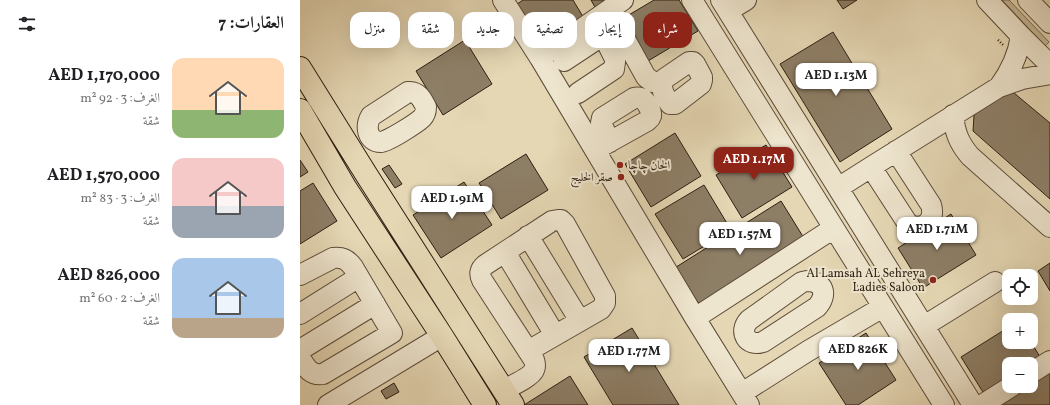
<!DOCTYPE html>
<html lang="ar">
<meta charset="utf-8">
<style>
:root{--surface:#fff;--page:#f6f6f6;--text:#202124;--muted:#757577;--accent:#8f2418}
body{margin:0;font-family:Vollkorn,Amiri,serif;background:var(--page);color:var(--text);direction:rtl;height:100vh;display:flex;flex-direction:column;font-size:15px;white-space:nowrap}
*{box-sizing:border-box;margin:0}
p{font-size:13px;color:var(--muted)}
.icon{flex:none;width:22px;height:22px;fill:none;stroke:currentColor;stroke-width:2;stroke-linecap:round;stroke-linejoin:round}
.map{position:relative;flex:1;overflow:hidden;direction:ltr}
.drawer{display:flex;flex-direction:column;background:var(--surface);width:300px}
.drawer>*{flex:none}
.banner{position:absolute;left:12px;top:12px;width:380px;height:36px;direction:rtl;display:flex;gap:8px}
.tools{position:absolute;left:702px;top:269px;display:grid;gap:8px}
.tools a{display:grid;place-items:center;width:36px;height:36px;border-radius:8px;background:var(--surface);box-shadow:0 4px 16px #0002;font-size:20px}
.price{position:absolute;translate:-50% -34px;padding:0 9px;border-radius:8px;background:#fff;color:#222;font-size:13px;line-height:26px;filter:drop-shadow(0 1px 2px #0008)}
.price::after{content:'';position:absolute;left:50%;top:24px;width:12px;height:9px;margin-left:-6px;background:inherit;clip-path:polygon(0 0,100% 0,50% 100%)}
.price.active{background:var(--accent);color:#fff}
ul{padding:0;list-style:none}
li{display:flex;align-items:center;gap:12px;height:100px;padding:0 16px}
li span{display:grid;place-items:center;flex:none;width:112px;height:80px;border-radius:12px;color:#555}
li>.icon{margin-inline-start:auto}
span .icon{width:48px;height:48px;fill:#fffc;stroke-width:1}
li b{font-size:17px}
h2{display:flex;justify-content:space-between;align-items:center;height:48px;padding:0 16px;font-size:17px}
.pill{padding:0 14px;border-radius:12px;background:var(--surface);box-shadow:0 4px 16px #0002;font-size:14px;line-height:36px}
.pill.active{background:var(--accent);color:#fff}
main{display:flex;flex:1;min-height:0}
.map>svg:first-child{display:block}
.green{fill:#c6b898;stroke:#7a6b54}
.building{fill:#8d7e66;stroke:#2e1e11}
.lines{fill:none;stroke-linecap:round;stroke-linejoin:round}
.minor-casing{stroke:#5c4c3a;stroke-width:22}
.major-casing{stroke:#2e1e11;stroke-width:24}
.path{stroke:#2e1e11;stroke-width:2.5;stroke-dasharray:1 2;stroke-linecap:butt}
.minor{stroke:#eee5ce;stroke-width:20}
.major{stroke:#e5d7b4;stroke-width:22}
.poi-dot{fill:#8f2418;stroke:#eee5ce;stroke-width:1.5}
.labels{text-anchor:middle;stroke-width:4;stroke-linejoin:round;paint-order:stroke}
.poi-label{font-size:12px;fill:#2e1e11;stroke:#eee5ce;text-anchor:end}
</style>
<main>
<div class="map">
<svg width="750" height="405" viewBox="0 0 750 405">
<rect width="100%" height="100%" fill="#e5d7b4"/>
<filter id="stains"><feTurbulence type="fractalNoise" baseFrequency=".005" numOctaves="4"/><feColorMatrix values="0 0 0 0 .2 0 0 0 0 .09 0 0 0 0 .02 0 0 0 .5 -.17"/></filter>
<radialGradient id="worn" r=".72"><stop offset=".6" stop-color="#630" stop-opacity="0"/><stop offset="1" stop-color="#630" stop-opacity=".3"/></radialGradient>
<path class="green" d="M702,0H709L749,42L745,46Z"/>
<path class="building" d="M223,0H273L285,20L236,51L210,9Z
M291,0H316L297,11Z
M354,0H379L398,31L348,61L322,19Z
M537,0H557L543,9Z
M533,32L592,129L540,162L480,64Z
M165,40L192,84L143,115L116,71Z
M708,88L750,123V199L673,131L674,115Z
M375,133L401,176L351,207L325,164Z
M466,145L492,187L442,218L416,175Z
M226,154L248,190L201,219L179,183Z
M0,160L8,172L0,177Z
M89,165L102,184L95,188L82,169Z
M164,182L192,225L141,258L113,215Z
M13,183L37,221L0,244V191Z
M404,185L431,230L383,259L355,214Z
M481,201L507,243L399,311L373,269Z
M651,214L676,255L623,288L598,248Z
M750,263V291L738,271Z
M709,327V342H731L743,362L731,364H709V383L686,397L661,357Z
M332,328L379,405H313L284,357Z
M566,333L596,380L558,405H546L519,363Z
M748,369L750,373V405H692L722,386H731V380Z
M270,376L288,405H224Z
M94,383L99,392L86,399L81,391Z"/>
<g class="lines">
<g class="minor-casing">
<path id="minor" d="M203,0L240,58L395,318L449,405
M392,0L644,405
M421,0L673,405
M687,0L721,36L750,65
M728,0L750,23
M309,10L346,77L353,82L362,84
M428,11L446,0
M240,58L323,0
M264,61L314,28
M389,62H393L395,64L402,77V80L401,84L375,104H370C365,96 359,89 364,79Z
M699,87C711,71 718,56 721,36
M108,92C118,91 122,99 126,107C126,111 125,115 122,118C117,123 87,142 81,142C67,142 65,126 71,116Z
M278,93L314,69L315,62V59L303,35
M653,115C655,133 659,143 670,156L750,227
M295,150L347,121C349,119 350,119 351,116C352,111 346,100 341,98C338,97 337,97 334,98L302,118L301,123L310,142
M571,167L608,224C623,232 636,221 631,205L596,151
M538,188L571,167L699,87L722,79L750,74
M228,236L280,321
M205,252L255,335
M0,275L33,258C42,257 47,259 53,267L92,333L23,374C10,376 6,367 0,358
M507,281C524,281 528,295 517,307L463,342C447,347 438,332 449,320L502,282Z
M0,314L59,277
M395,318L534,228
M624,326L695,282
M0,350L75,304
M731,373L750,361
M204,390C211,386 231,377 234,370C236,366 235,363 234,360L182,280C179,274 180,269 185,265L252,221L258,220H261L265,224L305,296V303L301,309L228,351
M442,393L508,351L583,307
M28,405L142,336
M682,405L712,386"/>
</g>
<g class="major-casing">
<path id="major" d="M0,68L66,174L213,405
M0,110L45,187L142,336L185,405"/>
</g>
<path class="path" d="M698,40L703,45"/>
<use href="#minor" class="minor"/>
<use href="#major" class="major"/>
</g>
<g class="poi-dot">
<circle cx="320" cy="165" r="4"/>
<circle cx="321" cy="177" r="4"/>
<circle cx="633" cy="280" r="4"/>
</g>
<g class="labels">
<g class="poi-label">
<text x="328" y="169" text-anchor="start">الخان چاچا</text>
<text x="313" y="181">صقر الخليج</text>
<text x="625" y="277">Al Lamsah AL Sehreya<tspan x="625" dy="14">Ladies Saloon</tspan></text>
</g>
</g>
<rect width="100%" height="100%" filter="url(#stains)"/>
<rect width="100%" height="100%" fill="url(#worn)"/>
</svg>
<div class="tools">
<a><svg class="icon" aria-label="locate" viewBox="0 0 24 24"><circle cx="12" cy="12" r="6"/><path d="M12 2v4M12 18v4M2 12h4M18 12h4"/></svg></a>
<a>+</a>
<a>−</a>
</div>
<b class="price" style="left:536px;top:97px">AED 1.13M</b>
<b class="price active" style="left:454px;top:181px">AED 1.17M</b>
<b class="price" style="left:152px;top:220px">AED 1.91M</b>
<b class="price" style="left:637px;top:251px">AED 1.71M</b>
<b class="price" style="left:440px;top:256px">AED 1.57M</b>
<b class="price" style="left:558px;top:371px">AED 826K</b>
<b class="price" style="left:329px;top:373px">AED 1.77M</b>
<div class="banner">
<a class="pill active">شراء</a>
<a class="pill">إيجار</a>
<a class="pill">تصفية</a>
<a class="pill">جديد</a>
<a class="pill">شقة</a>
<a class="pill">منزل</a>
</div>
</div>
<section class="drawer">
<h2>العقارات: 7<svg class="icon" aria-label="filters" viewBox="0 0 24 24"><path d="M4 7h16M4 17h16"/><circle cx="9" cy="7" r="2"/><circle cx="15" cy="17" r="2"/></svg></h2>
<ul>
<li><span style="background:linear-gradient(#ffd9b3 65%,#8fb573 0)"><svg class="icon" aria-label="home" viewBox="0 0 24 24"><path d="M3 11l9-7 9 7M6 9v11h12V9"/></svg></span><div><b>AED 1,170,000</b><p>الغرف: 3 · 92 m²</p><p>شقة</p></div></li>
<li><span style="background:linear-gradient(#f6c9c9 60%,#9aa5b1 0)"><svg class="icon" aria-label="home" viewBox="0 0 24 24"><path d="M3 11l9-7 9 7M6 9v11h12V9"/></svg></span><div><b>AED 1,570,000</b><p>الغرف: 3 · 83 m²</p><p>شقة</p></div></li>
<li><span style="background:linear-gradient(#a9c7e8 75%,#b9a48a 0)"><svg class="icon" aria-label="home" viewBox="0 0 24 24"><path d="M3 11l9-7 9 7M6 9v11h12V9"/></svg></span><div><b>AED 826,000</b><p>الغرف: 2 · 60 m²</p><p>شقة</p></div></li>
</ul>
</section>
</main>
